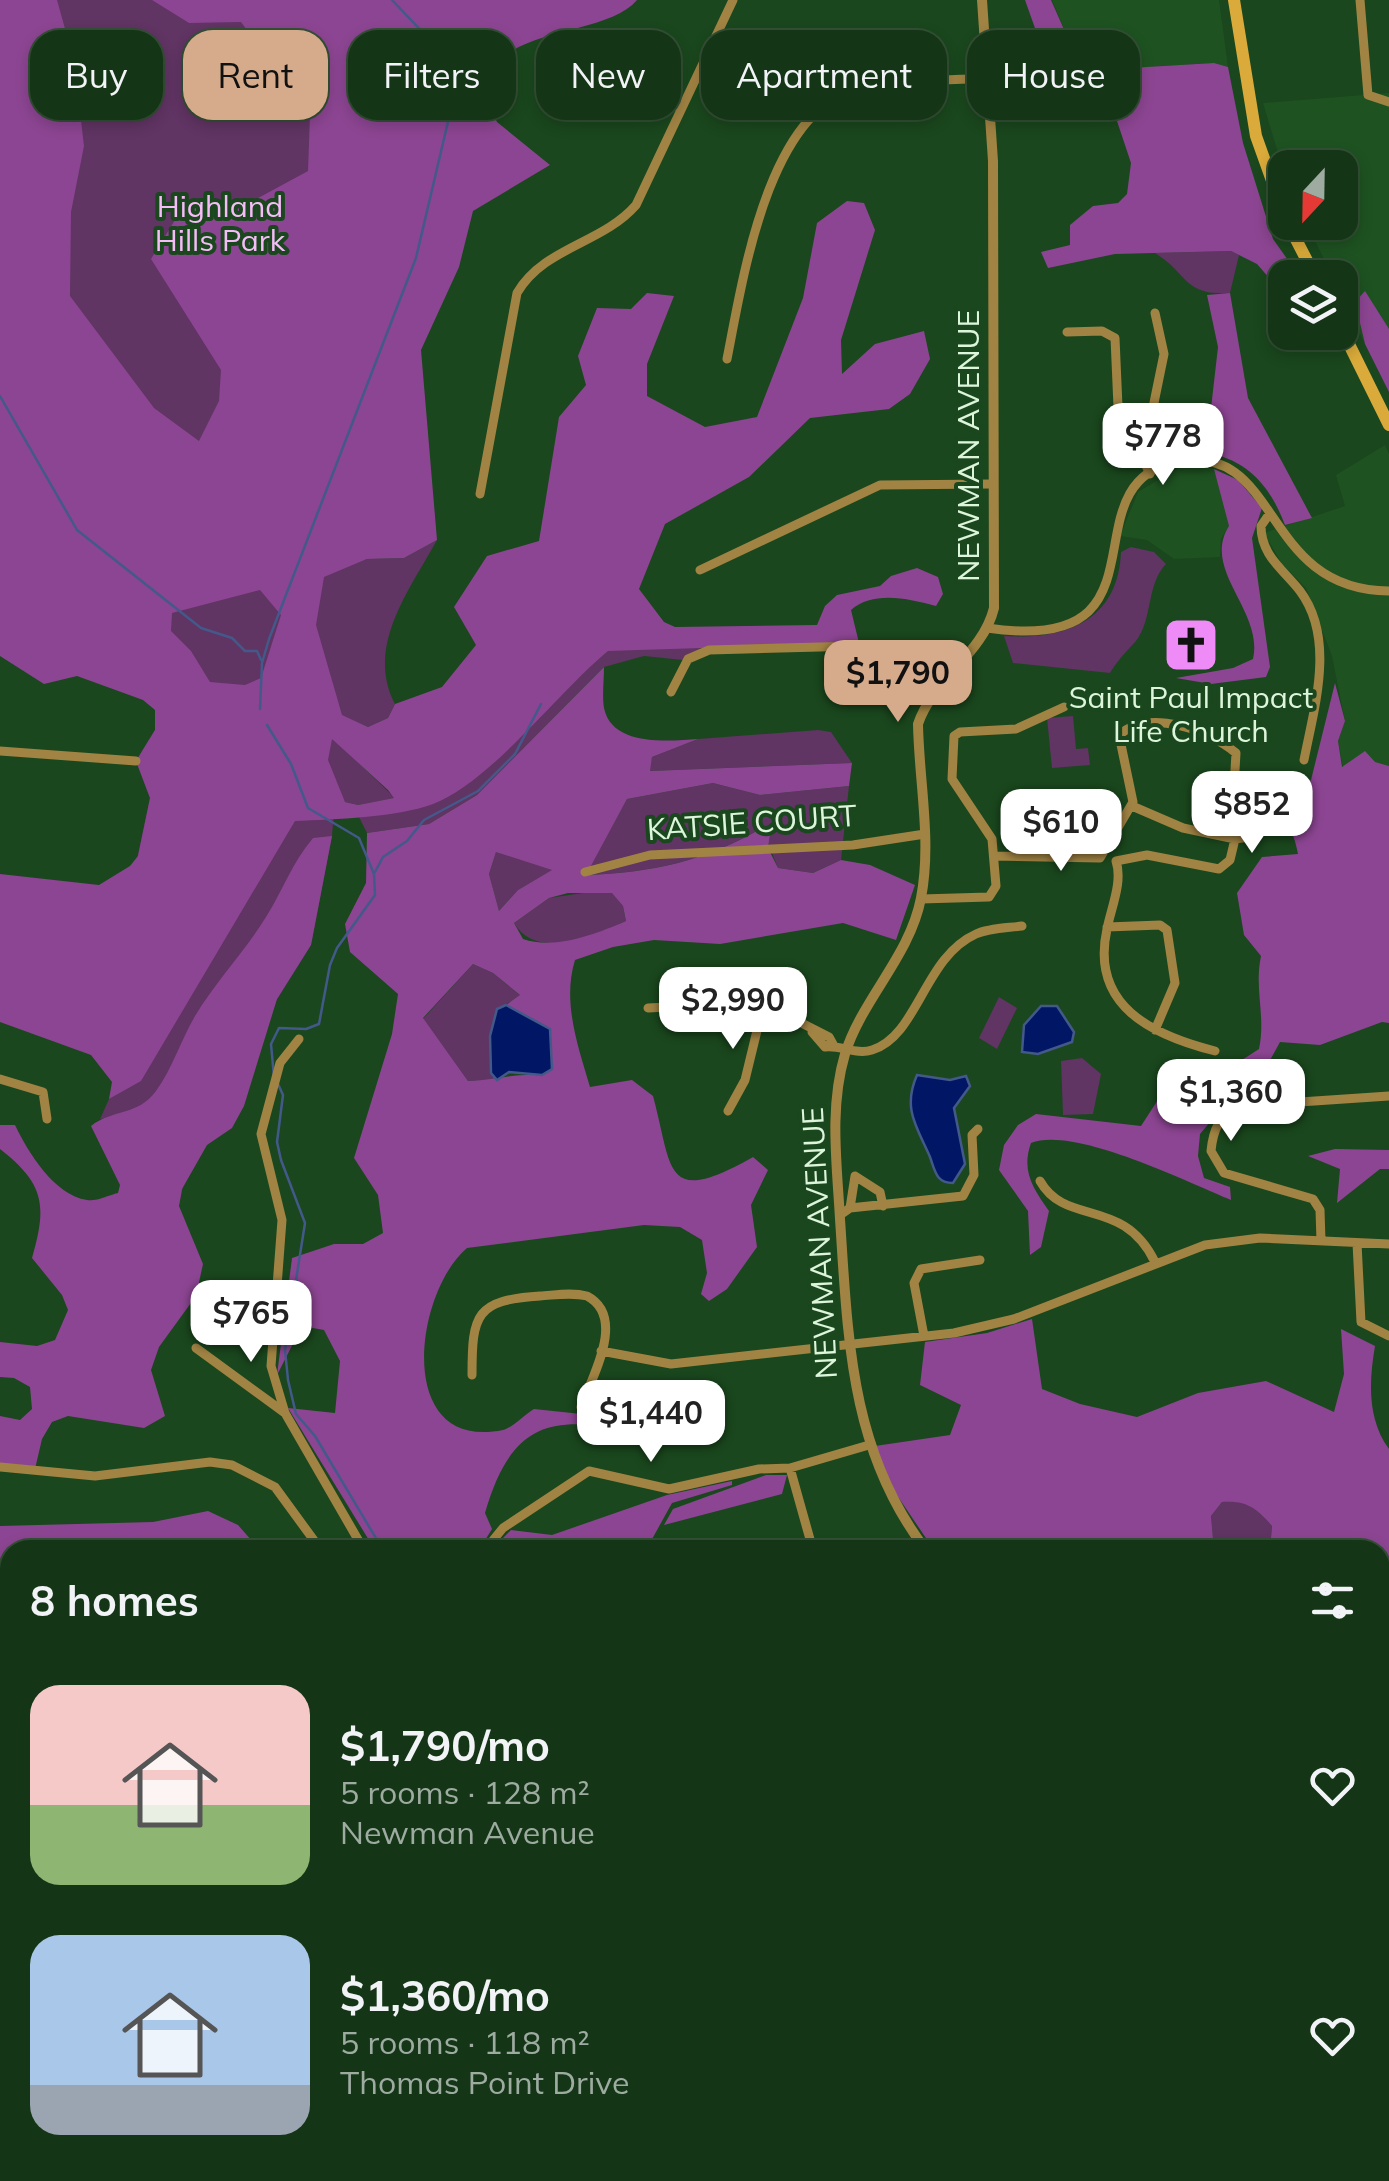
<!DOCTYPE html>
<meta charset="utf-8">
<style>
:root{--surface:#143516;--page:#214023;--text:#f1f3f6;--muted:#9daba1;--line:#335035;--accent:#d6ab8b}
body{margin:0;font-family:Mulish,sans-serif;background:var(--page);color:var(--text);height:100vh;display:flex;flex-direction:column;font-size:38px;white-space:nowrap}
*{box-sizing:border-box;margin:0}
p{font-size:32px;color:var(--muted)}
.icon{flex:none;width:55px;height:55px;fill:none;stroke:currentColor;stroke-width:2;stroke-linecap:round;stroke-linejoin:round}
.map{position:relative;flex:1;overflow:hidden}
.side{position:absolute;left:0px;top:1540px;width:1390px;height:642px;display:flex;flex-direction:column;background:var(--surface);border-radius:30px 30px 0 0;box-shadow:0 5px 15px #0003,0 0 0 2px var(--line)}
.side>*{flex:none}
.hud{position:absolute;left:30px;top:30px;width:1330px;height:90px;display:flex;gap:20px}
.needle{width:65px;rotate:202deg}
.buttons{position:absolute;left:1268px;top:150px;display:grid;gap:20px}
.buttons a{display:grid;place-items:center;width:90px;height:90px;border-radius:20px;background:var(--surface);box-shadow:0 5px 15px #0003,0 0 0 2px var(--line);font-size:50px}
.price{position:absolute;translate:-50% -85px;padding:0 22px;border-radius:20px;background:#fff;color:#222;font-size:32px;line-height:65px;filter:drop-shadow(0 2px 5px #0008)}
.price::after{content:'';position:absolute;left:50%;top:60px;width:30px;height:22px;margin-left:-15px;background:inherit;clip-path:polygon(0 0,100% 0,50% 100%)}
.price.on{background:var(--accent);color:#111}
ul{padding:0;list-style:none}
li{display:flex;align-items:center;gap:30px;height:250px;padding:0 30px}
li span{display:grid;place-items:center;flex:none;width:280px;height:200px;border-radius:30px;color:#555}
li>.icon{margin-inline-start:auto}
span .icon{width:120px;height:120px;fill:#fffc;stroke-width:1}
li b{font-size:42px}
h2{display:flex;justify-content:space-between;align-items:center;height:120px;padding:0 30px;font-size:42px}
.tag{padding:0 35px;border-radius:30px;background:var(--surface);box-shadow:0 5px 15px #0003,0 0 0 2px var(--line);font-size:35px;line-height:90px}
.tag.on{background:var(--accent);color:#111}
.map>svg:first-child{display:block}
.built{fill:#1e5221}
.green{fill:#603463}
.forest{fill:#8c4592;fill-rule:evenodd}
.water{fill:#021666;stroke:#435989;stroke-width:2.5}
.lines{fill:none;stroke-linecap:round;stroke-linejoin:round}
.stream{stroke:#435989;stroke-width:2.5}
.minor{stroke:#a18343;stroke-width:9}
.tertiary{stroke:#a18343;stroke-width:10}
.secondary{stroke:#daaa3a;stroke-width:12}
.labels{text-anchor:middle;stroke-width:8;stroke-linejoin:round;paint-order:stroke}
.park-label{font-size:30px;fill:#f5bcf8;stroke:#1a471d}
.street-label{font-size:30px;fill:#dcf5db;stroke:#1a471d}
.poi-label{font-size:30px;fill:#dcf5db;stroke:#1a471d}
</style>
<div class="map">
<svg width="1389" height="2181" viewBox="0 0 1389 2181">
<rect width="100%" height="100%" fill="#1a471d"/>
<path class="built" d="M1052,0H1219L1228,67L1214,63L1096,70L1070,43Z
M1389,93V329L1355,302L1365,344L1340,294V278L1333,277L1306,223L1340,222V168H1285V176L1263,103Z
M1385,445L1389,454V766L1375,762L1343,768L1338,741L1345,721L1332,656L1306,588L1282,564L1264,533L1345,506L1336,475Z
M1200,466L1214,469L1226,500L1229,526L1221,539L1220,557L1174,559L1147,540L1120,536L1138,492L1178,468Z"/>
<path class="green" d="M0,0H429L324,576L367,559L404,558L437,540C409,591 365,647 395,704L388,718L368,727L343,716L340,745L395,798L358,805L345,802L336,789L332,836L311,945L194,1133L155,1321L128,1189L131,1113L100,1119L109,1099L132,1085L101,895L134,873L150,798L136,761L155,730V698Z
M1231,251L1239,255L1230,293C1183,296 1189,274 1155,253Z
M1131,547L1154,552L1166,564C1146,585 1153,619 1136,641C1126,652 1118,660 1110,673L1013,663L1004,636C1064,640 1118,622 1121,552Z
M632,647L701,648L683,660L644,656L604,667L477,795L429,824L367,833L359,817L393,810L607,651Z
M1073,716L1076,749L1088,748L1090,765L1052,768L1047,718Z
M818,730L831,732L852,763L649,771L652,757L698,739Z
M713,783L760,795L849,786L841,860L813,873L778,868L762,828C704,861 651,873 585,875L627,799Z
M496,852H502L553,870L518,890L499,911L489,874Z
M590,892H612L623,906L626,921C592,936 536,961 514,923L549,898Z
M473,964L493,973L521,996L497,1009L490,1036L491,1073L497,1080L468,1081L423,1019Z
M999,997L1017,1008L997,1049L979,1038Z
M1082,1058L1101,1074L1093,1114L1063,1115L1061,1061Z
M1238,1500L1259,1509L1272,1526L1270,1550H1214L1211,1516L1222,1502Z
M349,2172L354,2181H129V2172Z
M970,2173H1090L1087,2181H974Z"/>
<path class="forest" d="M0,0H57L74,61L84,146L71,212L70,296L154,408L199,441L219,401L221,370L151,259L183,207L232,212L308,171L310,115L241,22L189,23L152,0H637C614,28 546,29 512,51C500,59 490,77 481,89L497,122L550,165L473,211L459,267L421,350L437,540L404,558L367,559L324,577L316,625L342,715L368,727L388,718L395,704L442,687L476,645L454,607L487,556L539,541L559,417L586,385L578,356L597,308L631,309L647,293L674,296L647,364V396L705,427L757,417L803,298L817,223L847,201L864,203L875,230L841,340L842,374L875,344L924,331L930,359L910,394L889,409L810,418L749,477L665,524L639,589L664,622L675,627L817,625L825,606L837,595L880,586L891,576L917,568L938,577L943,594L936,606C909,599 874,590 851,610L859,643L608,651C557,693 492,781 433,804C395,818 336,819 295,821L141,1081L109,1099L112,1082L91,1055L0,1022V874L99,885L130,866L138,856L150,798L136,761L155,730V710L143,700L77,676L44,684L0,656ZM260,590L281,615L261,678L245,685L210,682L191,651L171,631L172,613ZM332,739L388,790L394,798L358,805L345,802L328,760Z
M1025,0H1051L1070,43L1096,70L1214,63L1228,67L1243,143L1273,239L1300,277L1285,278V296L1257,264L1231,251L1115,254L1048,268L1041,252L1070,245V225L1093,206L1118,203L1127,194L1131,163L1117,121L1069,110L1063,88L1034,60L1036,31Z
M1365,291L1389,329V392L1365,344L1355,302Z
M1230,293L1248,398L1312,518L1285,525C1270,486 1249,461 1206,452L1218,347L1207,295Z
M1214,469L1238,480L1262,508L1252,538L1270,667L1266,677L1211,684L1176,678L1233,668L1253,659C1264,611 1201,570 1229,526Z
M604,667C604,680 602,696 604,708C612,747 669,741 698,739L652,757L650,771L852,763L849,786L760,795L713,783L627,799L586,875C651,873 705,861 762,828L770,833L768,848L778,868L813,873L841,860L870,865L915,885L896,940L843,923L720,944L654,940L613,947L575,960C562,1002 578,1046 590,1087L632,1080L653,1096C673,1170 663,1208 753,1157L768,1170L751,1205L757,1247L727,1289L709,1301L701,1294L707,1273L702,1240L680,1227L644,1225L467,1248C414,1293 394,1452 503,1430C512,1428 524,1415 534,1409L619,1418L661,1436C567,1419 516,1405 485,1513L492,1529L479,1550H375L288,1408L335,1413L340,1361L324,1330L302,1326L277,1375L292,1258L334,1244H363L383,1233L378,1195L354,1158L392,1034L398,994L350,952L345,924L366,883L367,833L429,824L477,795ZM496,852L552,870L518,890L499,911L489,874ZM568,893H612L623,906L626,921C596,934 555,950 523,939L514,923L549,898ZM473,964L493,973L520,995L506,1005L542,1075C514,1073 496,1080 468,1081L423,1018Z
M1335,683L1345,721L1338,741L1342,767L1365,751L1375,762L1389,766V1023L1382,1022L1320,1045L1280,1042L1251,1095L1221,1109L1200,1134L1198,1156L1204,1178L1230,1187L1231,1200C1187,1182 1074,1126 1031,1143C1021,1171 1033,1188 1049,1211L1041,1247L1030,1255L1028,1211L999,1170L1004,1145L1018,1125L1036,1114L1141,1126L1163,1092L1185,1102L1206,1092L1214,1078L1259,1049C1266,1016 1254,989 1261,956L1244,935L1237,893L1262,857L1298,854C1293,825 1282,821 1276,797L1292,794L1311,780Z
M332,836L311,945L277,999L244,1106L232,1128L207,1145L182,1189L179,1206L203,1264L196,1296L159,1347L151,1370L165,1416L144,1428L68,1416L52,1422L42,1439L35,1469L0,1463V1416L20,1420L32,1409L30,1387L14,1378L0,1377V1342L37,1346L55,1340L68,1310L62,1295L32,1258C47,1206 45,1184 0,1149V1125H15C28,1152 54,1195 87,1200C96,1202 109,1195 118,1193L120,1185L91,1126C112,1109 138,1116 156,1091C172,1069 181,1040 195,1016C216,981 245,951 266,917C283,890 292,863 313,838Z
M1335,1149L1389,1150V1169H1380L1337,1203L1340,1169L1308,1156Z
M1032,1319L1042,1389L1080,1404L1137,1417L1198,1393L1266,1381L1334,1412L1344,1374L1341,1329L1375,1346C1369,1381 1367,1419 1389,1449V1698L1380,1690V1550H1270L1272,1526C1257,1508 1246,1500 1222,1502L1211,1516L1214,1550H934L890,1485L875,1446L950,1435L961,1405L920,1385L925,1342L987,1333Z
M766,1475H787L782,1494L664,1525L673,1509Z
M732,1481V1485L672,1503L646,1550H491L511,1530L552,1535L667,1495Z
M208,1511L238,1525L260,1550H189L181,1542L156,1550H10V1562L0,1559V1526L153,1522Z
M603,2172H814L831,2181H546L601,2177Z"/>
<path class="water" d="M506,1005L550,1029L552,1069L542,1075L509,1072L497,1080L491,1073L490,1036L497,1009Z
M1041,1006H1057L1074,1032L1072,1042L1038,1054L1022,1052L1024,1025Z
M917,1075L950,1080L966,1076L970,1086L954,1108L965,1164L953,1183C936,1183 935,1171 930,1157C917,1127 902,1109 917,1075Z"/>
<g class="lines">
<path class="stream" d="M0,396L77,530L201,628L232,638L245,651H257L261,660
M260,709L262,663L269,639L416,258L451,109L443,69L429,39L392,0
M267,725L291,764L308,808L359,838L374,874L375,895L337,948L330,965L319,1024L306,1029L279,1028L271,1044L274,1077
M375,872L383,857L407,841L424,820L478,791L515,754L541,704
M278,1084L283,1095L277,1142L281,1160L305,1223L285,1350L288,1380L296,1414L315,1436L383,1550
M387,2172L391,2181"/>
<path class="minor" d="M1360,0L1368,95L1389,102
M565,85L627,87L681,108
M1067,332L1102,331L1115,338L1118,407L1150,474
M727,359C742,284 767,109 858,89C899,79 945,81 988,78
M1139,445L1164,466
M1118,455L1146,435L1149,427L1164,354L1155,313
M480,494L517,293C544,247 602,244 636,205L733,0
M1270,513L1261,526C1261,556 1284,570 1300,591C1336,639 1314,708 1304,760
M700,570L880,485L991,484
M987,628C1178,656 1064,486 1175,462C1282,440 1259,590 1389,591
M671,692L688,659L709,650L897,645L961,659
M0,751L136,761
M995,856L1100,858L1133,802L1119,735C1149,708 1209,730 1236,753L1234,787C1254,800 1264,810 1256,836L1235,839
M1116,861C1123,882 1111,908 1107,929C1090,1006 1152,1035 1215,1051
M1116,861L1147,855L1219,869L1230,860L1235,839L1183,828L1132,806
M585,872L650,855L853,845L925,834
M921,899L989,897L996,886L992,839L952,779L954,736L960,732L1016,729L1064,707
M1107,927L1160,925L1167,930L1175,983L1155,1030
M648,1008L748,1003L776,1010L829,1037L834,1046
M812,1032L825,1047C841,1045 856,1055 872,1050C918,1036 924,957 976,934C989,928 1007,928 1022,926
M299,1039L280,1063L261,1134L282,1220L271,1366L285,1413L364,1550
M0,1079L43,1092L47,1119
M728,1111L745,1080L763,1006
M1040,1181C1066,1227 1123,1196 1155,1262
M850,1208L855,1176L880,1192L883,1206
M840,1215L850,1208L963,1196L974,1175L972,1135L978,1129
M1321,1241L1320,1210L1313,1199L1224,1173L1211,1151C1213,1130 1219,1115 1240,1106L1389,1096
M1357,1243L1361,1322L1389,1336
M924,1336L914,1283L921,1269L980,1260
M196,1348L285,1413
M601,1351L671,1364L954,1333L1014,1319L1205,1245L1260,1238L1389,1244
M472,1375C472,1314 476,1300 540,1296C556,1295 572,1292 587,1296C627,1317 592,1377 581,1407
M0,1467L95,1476L210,1462L232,1465L275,1487L321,1550
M790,1468L813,1550
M485,1550L503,1528L589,1471L669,1489L759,1469L790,1468L869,1445
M1380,1712L1389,1720
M1,1813L10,1807
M0,1944H10
M1380,2078H1389
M425,2172L429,2181
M906,2172L909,2181
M1144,2172L1147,2181
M1301,2172L1303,2181"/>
<path class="tertiary" d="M926,1550C850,1451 848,1338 840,1219C837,1164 829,1108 845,1054C862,999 910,956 921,898C932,841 919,782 918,724C933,679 983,654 994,608L993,161L982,0
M1380,1900L1389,1905"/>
<path class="secondary" d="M1234,0L1256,136L1285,217
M1287,222L1316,278
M1340,326L1389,425
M0,1566L10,1569
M120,2181V2172"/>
</g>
<defs>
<g id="church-square" transform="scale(2.875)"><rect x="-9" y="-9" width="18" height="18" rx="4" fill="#ef8bf7" stroke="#1a471d"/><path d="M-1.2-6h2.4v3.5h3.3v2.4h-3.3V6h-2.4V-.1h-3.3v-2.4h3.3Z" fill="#111"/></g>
</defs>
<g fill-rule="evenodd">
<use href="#church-square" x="1191" y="645"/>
</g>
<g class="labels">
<g class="park-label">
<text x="220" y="217">Highland<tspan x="220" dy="34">Hills Park</tspan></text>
</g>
<g class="street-label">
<text transform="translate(969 446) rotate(-90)" y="10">NEWMAN AVENUE</text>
<text transform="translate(752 823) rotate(-4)" y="10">KATSIE COURT</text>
<text transform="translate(820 1243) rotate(-93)" y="10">NEWMAN AVENUE</text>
</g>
<g class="poi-label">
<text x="1191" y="708">Saint Paul Impact<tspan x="1191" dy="34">Life Church</tspan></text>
</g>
</g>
</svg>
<div class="buttons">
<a><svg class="needle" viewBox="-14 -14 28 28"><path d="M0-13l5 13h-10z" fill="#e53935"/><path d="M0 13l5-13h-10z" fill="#9daba1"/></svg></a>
<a><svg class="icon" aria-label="layers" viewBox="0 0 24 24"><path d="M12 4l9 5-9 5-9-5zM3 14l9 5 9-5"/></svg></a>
</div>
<b class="price" style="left:1163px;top:488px">$778</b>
<b class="price on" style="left:898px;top:725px">$1,790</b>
<b class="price" style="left:1252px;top:856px">$852</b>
<b class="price" style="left:1061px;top:874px">$610</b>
<b class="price" style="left:733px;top:1052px">$2,990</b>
<b class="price" style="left:1231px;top:1144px">$1,360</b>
<b class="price" style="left:251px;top:1365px">$765</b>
<b class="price" style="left:651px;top:1465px">$1,440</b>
<div class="hud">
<a class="tag">Buy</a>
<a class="tag on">Rent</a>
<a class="tag">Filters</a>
<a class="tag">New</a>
<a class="tag">Apartment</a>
<a class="tag">House</a>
</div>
<section class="side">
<h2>8 homes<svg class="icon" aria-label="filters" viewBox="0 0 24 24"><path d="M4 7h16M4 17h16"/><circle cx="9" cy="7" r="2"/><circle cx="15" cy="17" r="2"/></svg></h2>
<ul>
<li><span style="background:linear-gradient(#f6c9c9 60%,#8fb573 0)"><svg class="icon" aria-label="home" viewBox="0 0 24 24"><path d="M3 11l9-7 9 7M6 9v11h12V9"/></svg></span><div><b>$1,790/mo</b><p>5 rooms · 128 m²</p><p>Newman Avenue</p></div><svg class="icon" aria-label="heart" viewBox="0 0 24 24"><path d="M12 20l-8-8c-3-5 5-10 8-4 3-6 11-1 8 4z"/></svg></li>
<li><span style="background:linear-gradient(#a9c7e8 75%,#9aa5b1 0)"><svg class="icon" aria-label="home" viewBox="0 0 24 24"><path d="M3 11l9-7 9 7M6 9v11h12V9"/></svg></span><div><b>$1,360/mo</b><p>5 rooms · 118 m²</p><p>Thomas Point Drive</p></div><svg class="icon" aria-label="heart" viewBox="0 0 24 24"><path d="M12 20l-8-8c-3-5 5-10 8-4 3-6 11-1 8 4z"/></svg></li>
</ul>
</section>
</div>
